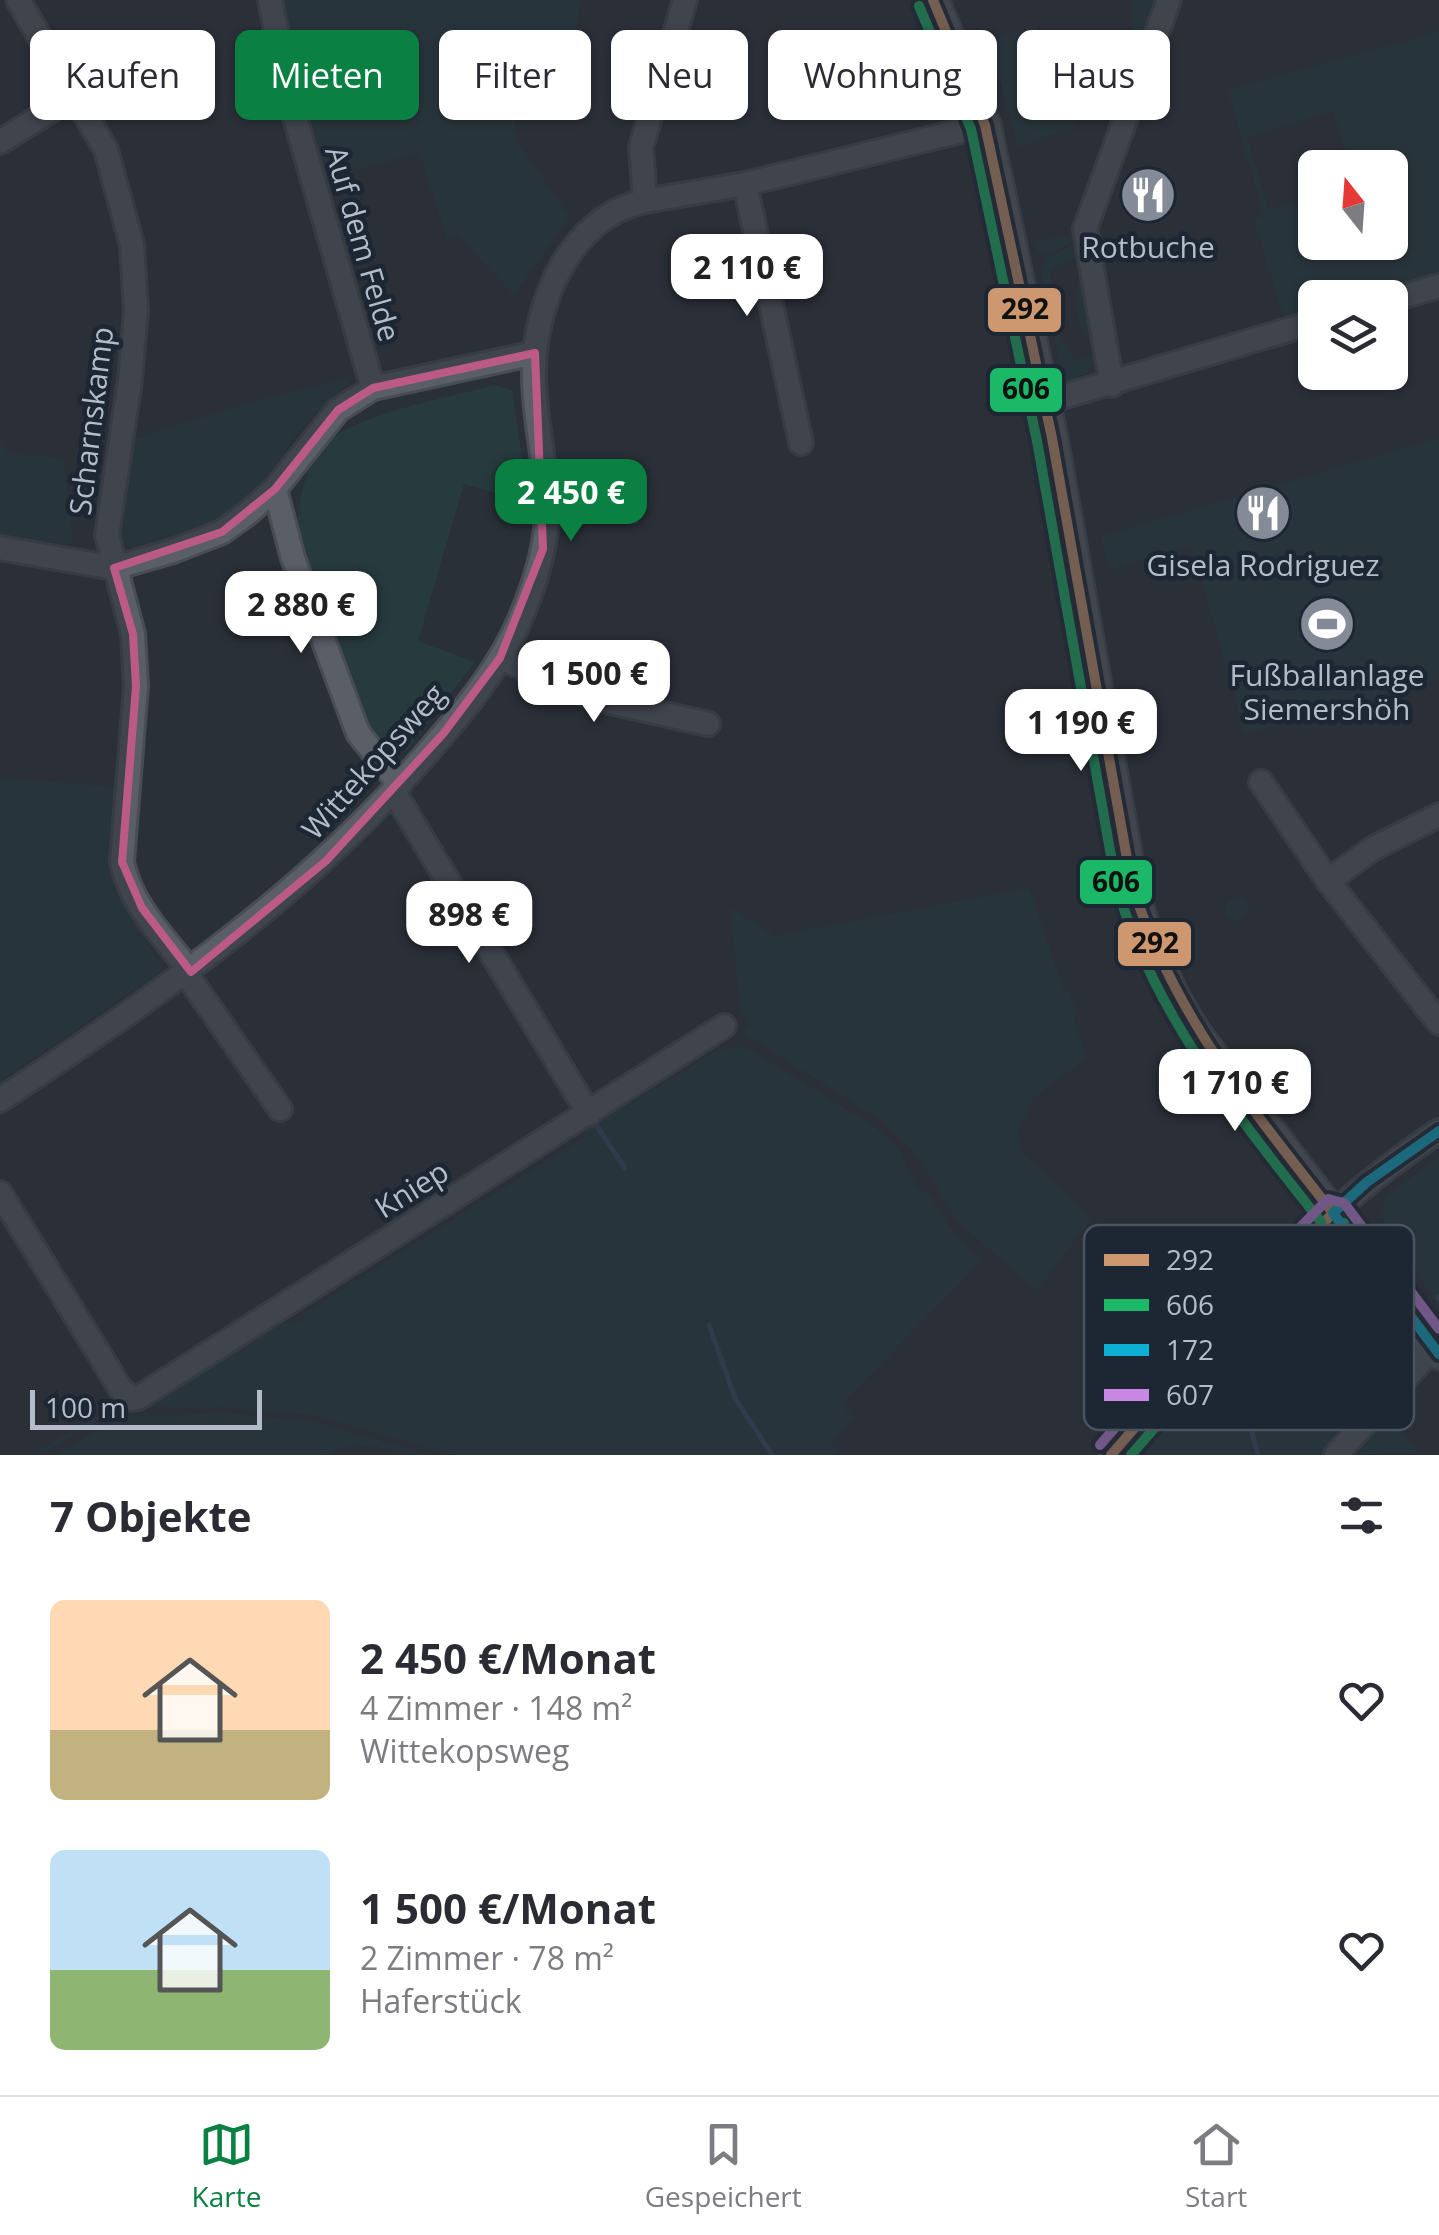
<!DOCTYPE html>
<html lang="de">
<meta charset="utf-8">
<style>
:root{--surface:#fff;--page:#f7f7f7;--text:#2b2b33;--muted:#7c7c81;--line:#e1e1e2;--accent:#0b8043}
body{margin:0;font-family:"Open Sans",sans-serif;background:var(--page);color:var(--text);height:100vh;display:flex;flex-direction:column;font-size:38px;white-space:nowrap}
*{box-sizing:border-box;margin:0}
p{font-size:32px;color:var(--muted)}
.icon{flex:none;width:55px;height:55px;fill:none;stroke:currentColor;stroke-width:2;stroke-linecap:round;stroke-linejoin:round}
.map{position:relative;height:1455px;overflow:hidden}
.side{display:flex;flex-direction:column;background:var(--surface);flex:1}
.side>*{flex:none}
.top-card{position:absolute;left:30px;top:30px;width:1380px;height:90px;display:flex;gap:20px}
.needle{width:65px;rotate:343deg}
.buttons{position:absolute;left:1298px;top:150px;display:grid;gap:20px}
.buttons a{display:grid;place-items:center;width:110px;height:110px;border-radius:15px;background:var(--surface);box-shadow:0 2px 8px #0004;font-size:50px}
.scale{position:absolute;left:30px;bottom:25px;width:232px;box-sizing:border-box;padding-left:10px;border:5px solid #b4bcc9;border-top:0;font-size:28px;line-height:35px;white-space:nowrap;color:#b4bcc9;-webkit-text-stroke:8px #1d2633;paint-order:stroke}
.price{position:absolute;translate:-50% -85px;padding:0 22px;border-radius:20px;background:#fff;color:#222;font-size:32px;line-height:65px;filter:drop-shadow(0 2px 5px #0008)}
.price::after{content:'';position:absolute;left:50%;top:60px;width:30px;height:22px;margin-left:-15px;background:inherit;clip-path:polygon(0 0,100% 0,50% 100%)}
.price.on{background:var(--accent);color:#fff}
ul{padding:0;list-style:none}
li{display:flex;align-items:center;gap:30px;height:250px;padding:0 50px}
li span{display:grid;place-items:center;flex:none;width:280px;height:200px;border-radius:15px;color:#555}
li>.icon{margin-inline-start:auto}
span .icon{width:120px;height:120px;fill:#fffc;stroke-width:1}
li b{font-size:42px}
h2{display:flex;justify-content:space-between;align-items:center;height:120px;padding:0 50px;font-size:42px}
.tag{padding:0 35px;border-radius:15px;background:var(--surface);box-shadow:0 2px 8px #0004;font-size:35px;line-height:90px}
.tag.on{background:var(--accent);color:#fff}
.menu{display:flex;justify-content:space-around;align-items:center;height:140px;border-top:2px solid var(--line);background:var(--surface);font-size:28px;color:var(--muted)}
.menu a{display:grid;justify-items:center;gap:5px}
.menu .on{color:var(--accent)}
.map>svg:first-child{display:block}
.green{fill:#273a3e;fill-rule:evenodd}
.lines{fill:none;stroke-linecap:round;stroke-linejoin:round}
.stream{stroke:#384963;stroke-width:5}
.minor-casing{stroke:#484c53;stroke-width:28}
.major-casing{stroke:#484c55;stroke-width:35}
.minor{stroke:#5a5e66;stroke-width:22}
.major{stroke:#5c6168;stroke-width:30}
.bus-1-casing{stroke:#1d2633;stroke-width:18}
.bus-2-casing{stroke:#1d2633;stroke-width:18}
.bus-3-casing{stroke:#1d2633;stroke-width:18}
.bus-4-casing{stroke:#1d2633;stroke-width:18}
.bus-1{stroke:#cd976f;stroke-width:10}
.bus-2{stroke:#1ab867;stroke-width:10}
.bus-3{stroke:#0dafd3;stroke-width:10}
.bus-4{stroke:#c787e3;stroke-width:10}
.marked{fill:none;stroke:#bc5a87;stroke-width:8;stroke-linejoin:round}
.labels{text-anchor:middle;stroke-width:9;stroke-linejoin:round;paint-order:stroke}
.street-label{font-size:30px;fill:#b4bcc9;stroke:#1d2633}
.poi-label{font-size:30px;fill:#b4bcc9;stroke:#1d2633}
.key{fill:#1d2633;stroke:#4a5360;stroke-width:2.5}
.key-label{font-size:28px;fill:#b4bcc9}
.line-badge{stroke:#1d2633;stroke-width:4}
.pale-badge-label{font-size:28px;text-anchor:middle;font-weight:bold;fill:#111}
</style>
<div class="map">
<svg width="1439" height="1455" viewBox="0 0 1439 1455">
<rect width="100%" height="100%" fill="#2a3038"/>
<path class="green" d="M281,0H581L566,81L512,87L516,140L570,217L514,295L457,235L447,238L419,152L326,180Z
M1132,0H1155L1141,44L1132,37Z
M1036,24L1074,126L1018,147L1002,86L983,44Z
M1439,32V271L1352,297L1315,298V309L1284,318L1254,220L1264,216L1228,90ZM1333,111L1350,167L1390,168V242H1315V197L1269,210L1247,137Z
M1076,234L1071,242L1044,255L1037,251L1035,242Z
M1073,245L1079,256L1050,270L1060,335L1076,362L1097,352L1094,370L1069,380L1063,378L1041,271L1047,259Z
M1084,277L1096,339L1093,341L1086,338L1075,307L1078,278Z
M352,378L302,427L254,495L209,524L136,551L115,536L131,440L261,399Z
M494,385L512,390L529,503L464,484L418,641L475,662L406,751C396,746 380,741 371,734C351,715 298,563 297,534C297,507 304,468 323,447C355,412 447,399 494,385Z
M1439,438V679L1245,734L1192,546L1110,569L1100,537Z
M0,439L8,453L64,459L73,544L0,538Z
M0,778L118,787L115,884L163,970L0,1081Z
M1029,888L1064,991L1068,990L1078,1016L1073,1018L1087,1058L1033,1098L1016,1137L1023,1153L1091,1218L1037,1291L956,1220L917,1155L880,1119L743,1033L749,1025L740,1007L730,907L774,936Z
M1226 909a11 11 0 1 1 22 0a11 11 0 1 1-22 0Z
M731,1047H745L875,1127L899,1149L917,1188L929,1194L948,1225L981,1261L841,1405L854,1417L831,1444L839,1452L837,1455H453L318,1416L222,1407H146L282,1324L300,1322L306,1312L585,1137L587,1129L715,1052Z
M1439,1157V1307L1382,1218L1385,1197Z
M1311,1274H1340L1391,1335L1343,1378L1385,1359L1397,1343L1408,1358L1322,1455H1131L1256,1321L1260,1323Z
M120,1400L116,1410L39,1455L37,1452Z
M224,1413L316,1422L428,1455C399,1455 350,1434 330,1455H56L119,1417Z
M1390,1416L1417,1453L1355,1455L1354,1453Z"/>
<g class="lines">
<path class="stream" d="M598,1128L625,1168
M1438,1298L1439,1297
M1334,1320L1358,1337L1367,1357
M709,1325L735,1398L772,1455
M1258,1455L1252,1434L1257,1416C1277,1406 1293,1428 1315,1425L1338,1402"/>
<g class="minor-casing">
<path id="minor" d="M18,0L106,150L132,245L136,311L130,380L107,535L133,634L136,686L122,862C130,904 165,939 191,972
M270,0L290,100L373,388
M0,142L77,94
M745,184L801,443
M645,201L745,184L985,125
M1390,300L1439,286
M1112,385L1085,229L1169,0
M1045,402L1315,322
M275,489L293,558L358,733L400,785
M0,548L114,568L173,551L222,532L247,514L275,489L338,410L373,388L535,353
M500,658L593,698L708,724
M1261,782L1328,881L1439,1023
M394,792L589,1114
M1328,881L1372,849L1439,815
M187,975L280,1109
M0,1100C157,995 303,898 427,753C463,712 500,668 521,617C535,584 546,550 547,514C548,467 533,419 534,371C535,300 571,217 645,201L641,147L685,0
M0,1193L120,1388L131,1399L138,1398L724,1026
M1111,1455C1207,1337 1311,1215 1439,1131
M1336,1455L1434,1347"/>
</g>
<g class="major-casing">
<path id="major" d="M933,0L985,125L1052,438L1131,881C1144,936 1164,984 1194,1031L1439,1354"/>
</g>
<use href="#minor" class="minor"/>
<use href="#major" class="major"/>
<g class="bus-1-casing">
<path id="bus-1" d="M933,0L985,125L1052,438L1131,881C1170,1010 1251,1108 1333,1213
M1111,1455L1210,1341L1333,1213"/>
</g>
<g class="bus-2-casing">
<path id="bus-2" d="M919,6L971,129L1037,441L1116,884C1154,1016 1238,1116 1321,1222
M1131,1455L1221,1351L1344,1223"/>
</g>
<g class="bus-3-casing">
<path id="bus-3" d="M1333,1213L1439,1354
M1333,1213L1367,1182L1439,1131"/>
</g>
<g class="bus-4-casing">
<path id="bus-4" d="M1100,1445L1199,1331L1328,1199L1344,1203L1439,1329"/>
</g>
<use href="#bus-1" class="bus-1"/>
<use href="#bus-2" class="bus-2"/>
<use href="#bus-3" class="bus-3"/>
<use href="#bus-4" class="bus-4"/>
</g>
<path d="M0 0H1439V1455H0ZM535,353L543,549L500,658L443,734L326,861L191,972L142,908L122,862L136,686L133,634L114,568L222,532L275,489L338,410L373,388Z" fill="#2a3038" fill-opacity=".55" fill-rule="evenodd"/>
<path class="marked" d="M535,353L543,549L500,658L443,734L326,861L191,972L142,908L122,862L136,686L133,634L114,568L222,532L275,489L338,410L373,388Z"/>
<defs>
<g id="restaurant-disc" transform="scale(2.875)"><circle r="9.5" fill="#848b96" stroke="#1d2633"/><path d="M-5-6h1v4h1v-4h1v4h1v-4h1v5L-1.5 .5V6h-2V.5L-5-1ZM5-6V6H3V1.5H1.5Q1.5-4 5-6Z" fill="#fff"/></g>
<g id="stadium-disc" transform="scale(2.875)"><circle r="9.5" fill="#848b96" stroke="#1d2633"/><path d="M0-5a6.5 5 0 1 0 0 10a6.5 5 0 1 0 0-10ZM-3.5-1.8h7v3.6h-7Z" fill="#fff"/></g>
</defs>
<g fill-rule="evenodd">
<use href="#restaurant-disc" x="1148" y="195"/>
<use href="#restaurant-disc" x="1263" y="513"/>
<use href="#stadium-disc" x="1327" y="624"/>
</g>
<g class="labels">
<g class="street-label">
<text transform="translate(362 244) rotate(74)" y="10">Auf dem Felde</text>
<text transform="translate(92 421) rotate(-83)" y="10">Scharnskamp</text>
<text transform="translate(374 762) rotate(-48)" y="10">Wittekopsweg</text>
<text transform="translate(412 1190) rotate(-32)" y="10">Kniep</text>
</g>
<g class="poi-label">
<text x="1148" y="258">Rotbuche</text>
<text x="1263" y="576">Gisela Rodriguez</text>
<text x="1327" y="686">Fußballanlage<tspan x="1327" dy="34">Siemershöh</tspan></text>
</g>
</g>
<rect x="1084" y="1225" width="330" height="205" rx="15" class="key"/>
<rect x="1104" y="1254" width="45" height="12" fill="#cd976f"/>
<rect x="1104" y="1299" width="45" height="12" fill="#1ab867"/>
<rect x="1104" y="1344" width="45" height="12" fill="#0dafd3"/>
<rect x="1104" y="1389" width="45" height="12" fill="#c787e3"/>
<g class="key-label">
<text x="1166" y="1270">292</text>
<text x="1166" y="1315">606</text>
<text x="1166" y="1360">172</text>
<text x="1166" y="1405">607</text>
</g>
<g class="line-badge">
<rect x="986" y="286" width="77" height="48" rx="10" fill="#cd976f"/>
<rect x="988" y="366" width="76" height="48" rx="10" fill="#1ab867"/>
<rect x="1078" y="858" width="76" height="48" rx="10" fill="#1ab867"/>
<rect x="1116" y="920" width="77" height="48" rx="10" fill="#cd976f"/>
</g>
<g class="pale-badge-label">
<text x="1025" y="319">292</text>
<text x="1026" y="399">606</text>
<text x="1116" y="892">606</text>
<text x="1155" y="953">292</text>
</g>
</svg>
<div class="buttons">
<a><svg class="needle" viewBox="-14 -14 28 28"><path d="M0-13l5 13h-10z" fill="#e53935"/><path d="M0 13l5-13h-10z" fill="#7c7c81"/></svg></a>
<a><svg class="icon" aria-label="layers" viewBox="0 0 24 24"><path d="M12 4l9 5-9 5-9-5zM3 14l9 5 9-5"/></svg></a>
</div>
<div class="scale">100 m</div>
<b class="price" style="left:747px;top:319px">2 110 €</b>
<b class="price on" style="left:571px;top:544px">2 450 €</b>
<b class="price" style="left:301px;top:656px">2 880 €</b>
<b class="price" style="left:594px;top:725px">1 500 €</b>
<b class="price" style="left:1081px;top:774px">1 190 €</b>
<b class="price" style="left:469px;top:966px">898 €</b>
<b class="price" style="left:1235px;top:1134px">1 710 €</b>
<div class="top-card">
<a class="tag">Kaufen</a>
<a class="tag on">Mieten</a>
<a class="tag">Filter</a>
<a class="tag">Neu</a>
<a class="tag">Wohnung</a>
<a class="tag">Haus</a>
</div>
</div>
<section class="side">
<h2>7 Objekte<svg class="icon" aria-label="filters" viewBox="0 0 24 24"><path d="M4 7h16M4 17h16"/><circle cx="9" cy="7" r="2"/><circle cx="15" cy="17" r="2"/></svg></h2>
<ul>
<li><span style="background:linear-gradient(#ffd9b3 65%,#c2b280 0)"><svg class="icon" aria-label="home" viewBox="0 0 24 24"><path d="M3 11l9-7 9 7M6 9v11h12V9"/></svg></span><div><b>2 450 €/Monat</b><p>4 Zimmer · 148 m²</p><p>Wittekopsweg</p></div><svg class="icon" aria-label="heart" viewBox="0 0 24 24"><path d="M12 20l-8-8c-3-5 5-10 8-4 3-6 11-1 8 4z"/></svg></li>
<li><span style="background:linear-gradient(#bfe0f5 60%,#8fb573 0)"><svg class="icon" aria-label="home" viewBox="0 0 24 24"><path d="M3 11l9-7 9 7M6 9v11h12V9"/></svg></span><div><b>1 500 €/Monat</b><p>2 Zimmer · 78 m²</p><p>Haferstück</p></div><svg class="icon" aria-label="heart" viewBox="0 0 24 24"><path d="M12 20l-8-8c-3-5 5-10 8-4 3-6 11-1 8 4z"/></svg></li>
</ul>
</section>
<nav class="menu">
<a class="on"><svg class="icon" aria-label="map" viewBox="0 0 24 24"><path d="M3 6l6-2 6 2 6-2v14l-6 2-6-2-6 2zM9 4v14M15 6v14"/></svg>Karte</a>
<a><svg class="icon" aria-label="saved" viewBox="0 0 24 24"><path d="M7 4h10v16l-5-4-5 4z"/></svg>Gespeichert</a>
<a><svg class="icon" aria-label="home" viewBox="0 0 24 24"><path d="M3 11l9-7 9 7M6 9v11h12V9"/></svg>Start</a>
</nav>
